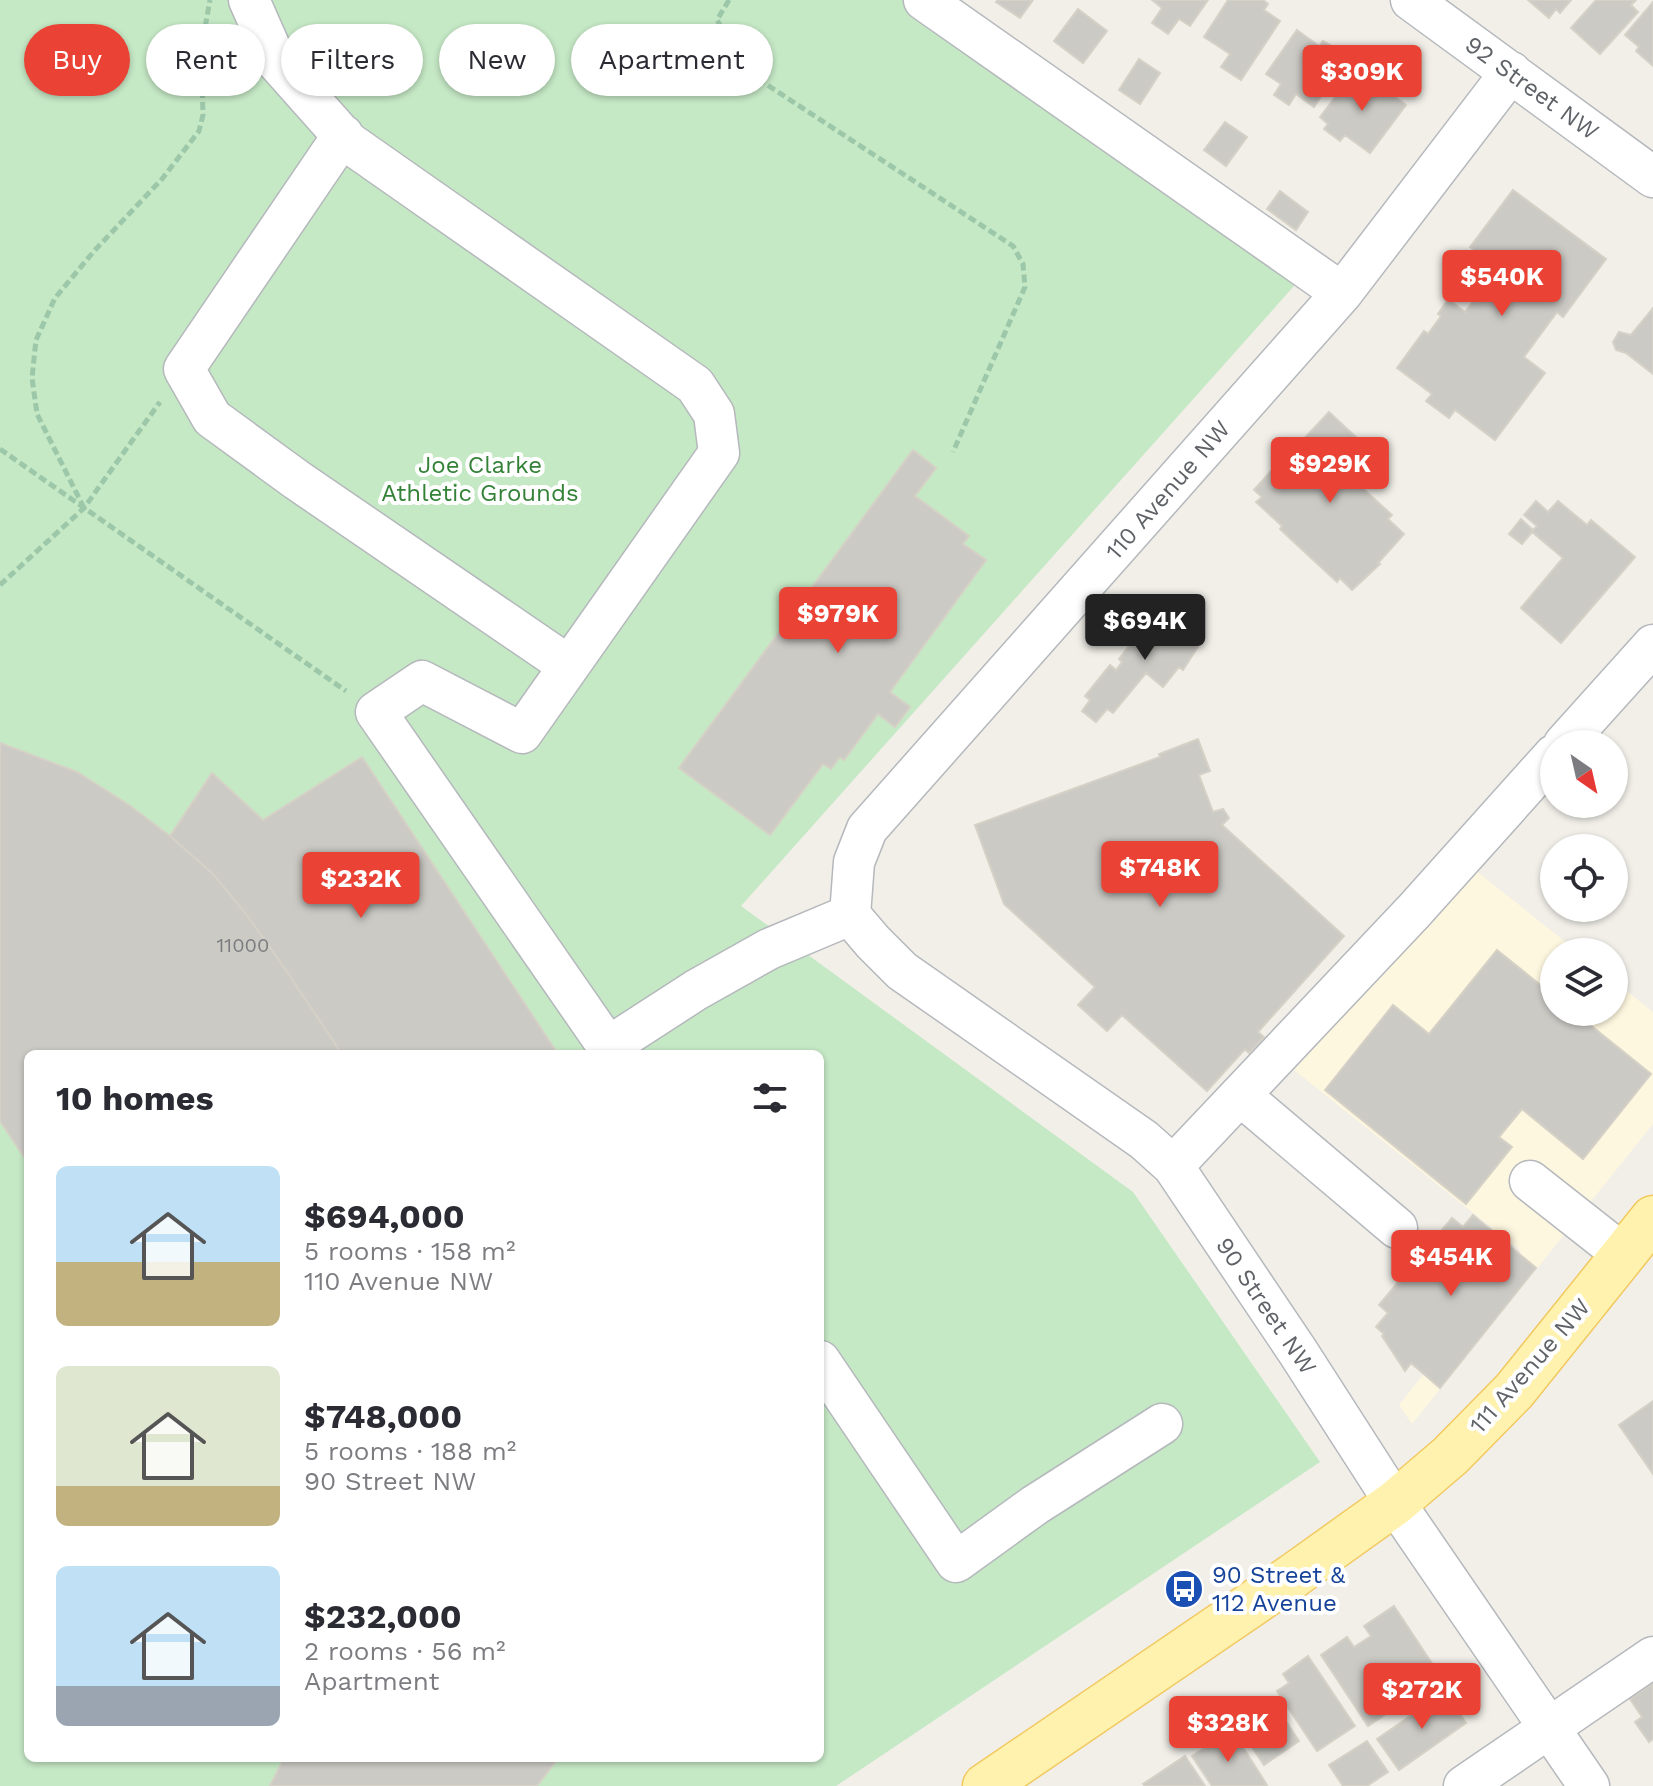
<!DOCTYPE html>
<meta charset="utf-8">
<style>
:root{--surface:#fff;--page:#f7f7f7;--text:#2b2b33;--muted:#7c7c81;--accent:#ea4335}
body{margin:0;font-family:"Work Sans",sans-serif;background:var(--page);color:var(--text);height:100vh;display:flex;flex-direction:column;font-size:30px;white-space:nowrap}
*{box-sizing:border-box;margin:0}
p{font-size:26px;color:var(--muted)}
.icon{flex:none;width:44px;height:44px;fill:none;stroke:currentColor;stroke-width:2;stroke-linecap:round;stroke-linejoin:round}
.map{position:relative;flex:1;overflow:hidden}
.details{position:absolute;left:24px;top:1050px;width:800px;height:712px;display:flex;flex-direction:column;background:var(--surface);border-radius:12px;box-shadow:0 2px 6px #0004}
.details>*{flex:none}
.guide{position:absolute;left:24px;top:24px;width:800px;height:72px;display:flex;gap:16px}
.needle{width:52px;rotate:146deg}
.buttons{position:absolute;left:1540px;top:730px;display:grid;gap:16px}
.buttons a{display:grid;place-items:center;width:88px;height:88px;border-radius:50%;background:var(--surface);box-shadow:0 2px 6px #0004;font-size:40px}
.price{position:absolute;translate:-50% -68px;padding:0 18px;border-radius:8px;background:var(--accent);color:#fff;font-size:26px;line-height:52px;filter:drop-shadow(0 2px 4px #0008)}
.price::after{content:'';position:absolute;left:50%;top:48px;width:24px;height:18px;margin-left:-12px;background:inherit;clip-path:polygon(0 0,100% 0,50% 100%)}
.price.selected{background:#222;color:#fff}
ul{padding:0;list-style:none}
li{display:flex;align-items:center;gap:24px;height:200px;padding:0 32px}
li span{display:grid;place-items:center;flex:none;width:224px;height:160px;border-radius:12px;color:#555}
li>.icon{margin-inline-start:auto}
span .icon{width:96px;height:96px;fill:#fffc;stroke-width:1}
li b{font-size:34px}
h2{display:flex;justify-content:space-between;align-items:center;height:96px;padding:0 32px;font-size:34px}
.tag{padding:0 28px;border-radius:36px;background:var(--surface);box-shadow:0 2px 6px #0004;font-size:28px;line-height:72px}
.tag.selected{background:var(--accent);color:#fff}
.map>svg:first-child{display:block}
.commercial{fill:#fef7e0}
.green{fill:#c5e8c5;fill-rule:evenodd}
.building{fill:#cccac5;stroke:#d6d1c6;stroke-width:2}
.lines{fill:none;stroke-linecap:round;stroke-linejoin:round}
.minor-casing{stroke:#b5b8bc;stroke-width:43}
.major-casing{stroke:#f2c960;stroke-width:47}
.path{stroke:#9cc7a9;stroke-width:5;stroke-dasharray:8 4;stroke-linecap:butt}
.minor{stroke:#fff;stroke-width:40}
.major{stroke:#fff2af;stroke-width:44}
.labels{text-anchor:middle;stroke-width:8;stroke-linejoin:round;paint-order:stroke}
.number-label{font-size:20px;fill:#7a7d7f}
.street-label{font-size:24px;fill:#5f6368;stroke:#fff}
.park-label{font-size:24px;fill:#348238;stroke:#fff}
.transit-label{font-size:24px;fill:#164399;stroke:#fff;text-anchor:start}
</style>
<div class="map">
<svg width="1653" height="1786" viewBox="0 0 1653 1786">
<rect width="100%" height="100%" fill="#f1efe8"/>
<path class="commercial" d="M1475,870L1578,952H1554V1012H1614V981L1653,1012V1124L1412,1424L1399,1405L1521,1251L1294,1070Z"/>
<path class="green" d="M0,0H907L1302,277L741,906L1133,1192L1320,1462L836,1786H0ZM28,1054H820V1758H28Z"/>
<path class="building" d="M998,0H1033L1020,18L996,2Z
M1208,0L1190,26L1179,19L1168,34L1152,23L1162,8L1152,0Z
M1228,0H1263L1268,4L1264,10L1280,21L1241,80L1221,67L1230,54L1204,37Z
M1528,0H1571L1560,13L1556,9L1549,18Z
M1596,0H1636L1631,5L1638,12L1600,54L1571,28Z
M1653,2V66L1636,51L1639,47L1625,35Z
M1078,9L1107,31L1083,63L1054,41Z
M1297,30L1319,46L1323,41L1330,45L1326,51L1344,62L1314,107L1296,94L1289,105L1274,95L1281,84L1266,74Z
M1139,59L1160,73L1140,104L1119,90Z
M1352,75L1366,86L1371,79L1406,105L1370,153L1345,135L1340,141L1324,129L1328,124L1320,117Z
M1225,122L1247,137L1226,166L1204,150Z
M1513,190L1606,259L1563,317L1557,312L1524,357L1545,373L1495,440L1455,410L1449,418L1426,401L1432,394L1397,368L1424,331L1428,334L1441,316L1438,314L1448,299L1465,312L1498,268L1470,247Z
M1280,191L1308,212L1296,230L1267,209Z
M1653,308V374L1626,353L1616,350L1613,342L1619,332L1631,335Z
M1329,412L1372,452L1349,476L1392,515L1388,519L1404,534L1378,563L1380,564L1352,590L1340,578L1337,582L1280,529L1282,526L1256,502L1262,497L1254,490L1277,464L1280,466L1297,447L1318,467L1322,462L1301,442Z
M913,450L936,468L915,496L969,536L963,544L986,560L890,692L910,707L895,727L878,714L844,760L840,757L831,769L823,764L770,835L679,768Z
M1536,501L1548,512L1558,501L1587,525L1591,520L1635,557L1561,643L1521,608L1563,558L1532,532L1522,544L1509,534L1521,519L1533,530L1537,526L1524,515Z
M1161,605L1203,639L1183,670L1179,667L1163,687L1146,673L1113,713L1107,709L1096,722L1082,711L1090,700L1085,696L1110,665L1116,670L1122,662L1119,659Z
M1198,739L1210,771L1199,775L1213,812L1223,809L1229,818L1222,825L1344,936L1258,1032L1264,1037L1249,1053L1245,1049L1207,1091L1122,1015L1107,1031L1078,1005L1095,987L1004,904L975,825L1160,757L1159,754Z
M0,743L77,772L129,805L170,836L212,773L263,820L362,757L558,1054H28V1163L0,1121Z
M362,757L558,1054H342L279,960L246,914L213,874L170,836L212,773L263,820Z
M1497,950L1554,996V1012H1574L1651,1074L1583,1159L1522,1109L1499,1137L1512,1147L1466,1204L1325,1090L1393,1005L1429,1034Z
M1473,1215L1536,1268L1440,1388L1411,1363L1405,1371L1382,1336L1384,1334L1376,1327L1388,1313L1379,1305L1452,1218L1463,1227Z
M1653,1401V1474L1619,1425Z
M1394,1606L1441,1677L1368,1726L1321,1655L1347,1637L1354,1647L1371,1636L1364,1626Z
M1308,1656L1355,1726L1317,1751L1277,1691L1289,1683L1283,1674Z
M1653,1683V1739L1649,1742L1635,1722L1642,1717L1630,1699Z
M1445,1692L1466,1723L1399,1770L1377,1739Z
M1274,1703L1299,1741L1264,1765L1238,1726L1249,1719L1246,1715L1259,1707L1262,1711Z
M1232,1730L1267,1785L1265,1786H1212L1192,1756Z
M1367,1741L1388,1772L1367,1786H1343L1329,1765Z
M1185,1756L1205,1786H1145L1143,1784Z
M284,1758H558L537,1786H270Z"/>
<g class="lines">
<g class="minor-casing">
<path id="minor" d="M249,0L276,61L348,142L695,385L714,414L719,453L522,733L422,681L376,712L613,1054
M924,0L1342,293
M1411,0L1653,177
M343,135L184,369L212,418L297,480L569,666
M1564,744L1653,645
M850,915L873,942L902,971L1144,1140L1173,1166L1298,1352L1395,1503L1589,1786
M850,915L854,862L867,829L1342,293L1511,72
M608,1047L696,990L769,949L850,915
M1240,1095L1397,1228
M1173,1166L1414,911L1554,755
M1530,1181L1624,1255
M820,1361L956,1562L1035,1505L1162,1424
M1464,1786L1653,1657"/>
</g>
<g class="major-casing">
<path id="major" d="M985,1786L1293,1576L1395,1503L1450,1456L1514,1391L1653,1218"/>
</g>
<path class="path" d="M729,0L717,20L749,73L1013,246L1023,264L1025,287L953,452
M0,449L346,691
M84,508L37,414L32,378L36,340L55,298L95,250L162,179L199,131L203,115L201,50L210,0
M0,585L84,508L160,402"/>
<use href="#minor" class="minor"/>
<use href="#major" class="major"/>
</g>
<defs>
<g id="bus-disc" transform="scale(2)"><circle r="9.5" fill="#1a4fb4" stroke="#fff"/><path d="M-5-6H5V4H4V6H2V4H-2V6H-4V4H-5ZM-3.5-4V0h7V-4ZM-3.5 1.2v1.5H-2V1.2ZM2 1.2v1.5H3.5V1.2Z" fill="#fff"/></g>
</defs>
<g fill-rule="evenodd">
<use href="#bus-disc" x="1184" y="1589"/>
</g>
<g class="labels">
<g class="number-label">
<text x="243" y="952">11000</text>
</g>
<g class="street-label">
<text transform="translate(1532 88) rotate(36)" y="8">92 Street NW</text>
<text transform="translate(1168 490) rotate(-49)" y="8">110 Avenue NW</text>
<text transform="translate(1266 1306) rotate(56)" y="8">90 Street NW</text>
<text transform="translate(1530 1366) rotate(-49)" y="8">111 Avenue NW</text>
</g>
<g class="park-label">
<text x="480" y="473">Joe Clarke<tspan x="480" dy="28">Athletic Grounds</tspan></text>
</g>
<g class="transit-label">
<text x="1212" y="1583">90 Street &amp;<tspan x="1212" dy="28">112 Avenue</tspan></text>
</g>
</g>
</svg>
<div class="buttons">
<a><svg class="needle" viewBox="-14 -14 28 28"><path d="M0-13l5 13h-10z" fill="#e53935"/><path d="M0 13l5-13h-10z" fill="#7c7c81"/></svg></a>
<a><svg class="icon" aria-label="locate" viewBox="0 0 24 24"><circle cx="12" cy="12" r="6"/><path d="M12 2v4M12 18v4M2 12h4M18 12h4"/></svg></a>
<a><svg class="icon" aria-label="layers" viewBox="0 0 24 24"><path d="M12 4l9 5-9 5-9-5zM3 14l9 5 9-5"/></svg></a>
</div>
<b class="price" style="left:1362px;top:113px">$309K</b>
<b class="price" style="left:1502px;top:318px">$540K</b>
<b class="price" style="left:1330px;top:505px">$929K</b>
<b class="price" style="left:838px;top:655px">$979K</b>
<b class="price selected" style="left:1145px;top:662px">$694K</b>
<b class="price" style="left:1160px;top:909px">$748K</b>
<b class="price" style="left:361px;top:920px">$232K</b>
<b class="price" style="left:1451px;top:1298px">$454K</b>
<b class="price" style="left:1422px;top:1731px">$272K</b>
<b class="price" style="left:1228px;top:1764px">$328K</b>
<div class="guide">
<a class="tag selected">Buy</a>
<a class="tag">Rent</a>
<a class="tag">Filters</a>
<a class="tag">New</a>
<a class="tag">Apartment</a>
</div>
<section class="details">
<h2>10 homes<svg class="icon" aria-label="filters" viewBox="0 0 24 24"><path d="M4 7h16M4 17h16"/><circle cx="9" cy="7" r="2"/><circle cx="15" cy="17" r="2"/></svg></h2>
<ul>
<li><span style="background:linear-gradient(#bfe0f5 60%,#c2b280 0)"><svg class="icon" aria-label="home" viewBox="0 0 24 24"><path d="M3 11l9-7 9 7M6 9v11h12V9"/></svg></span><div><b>$694,000</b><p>5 rooms · 158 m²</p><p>110 Avenue NW</p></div></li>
<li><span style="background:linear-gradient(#dfe7d0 75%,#c2b280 0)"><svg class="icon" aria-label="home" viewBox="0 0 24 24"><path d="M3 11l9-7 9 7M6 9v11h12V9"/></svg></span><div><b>$748,000</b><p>5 rooms · 188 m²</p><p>90 Street NW</p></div></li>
<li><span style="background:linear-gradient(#bfe0f5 75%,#9aa5b1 0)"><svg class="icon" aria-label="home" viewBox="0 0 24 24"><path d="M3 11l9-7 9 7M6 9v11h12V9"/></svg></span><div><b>$232,000</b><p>2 rooms · 56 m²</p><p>Apartment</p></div></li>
</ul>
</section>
</div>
